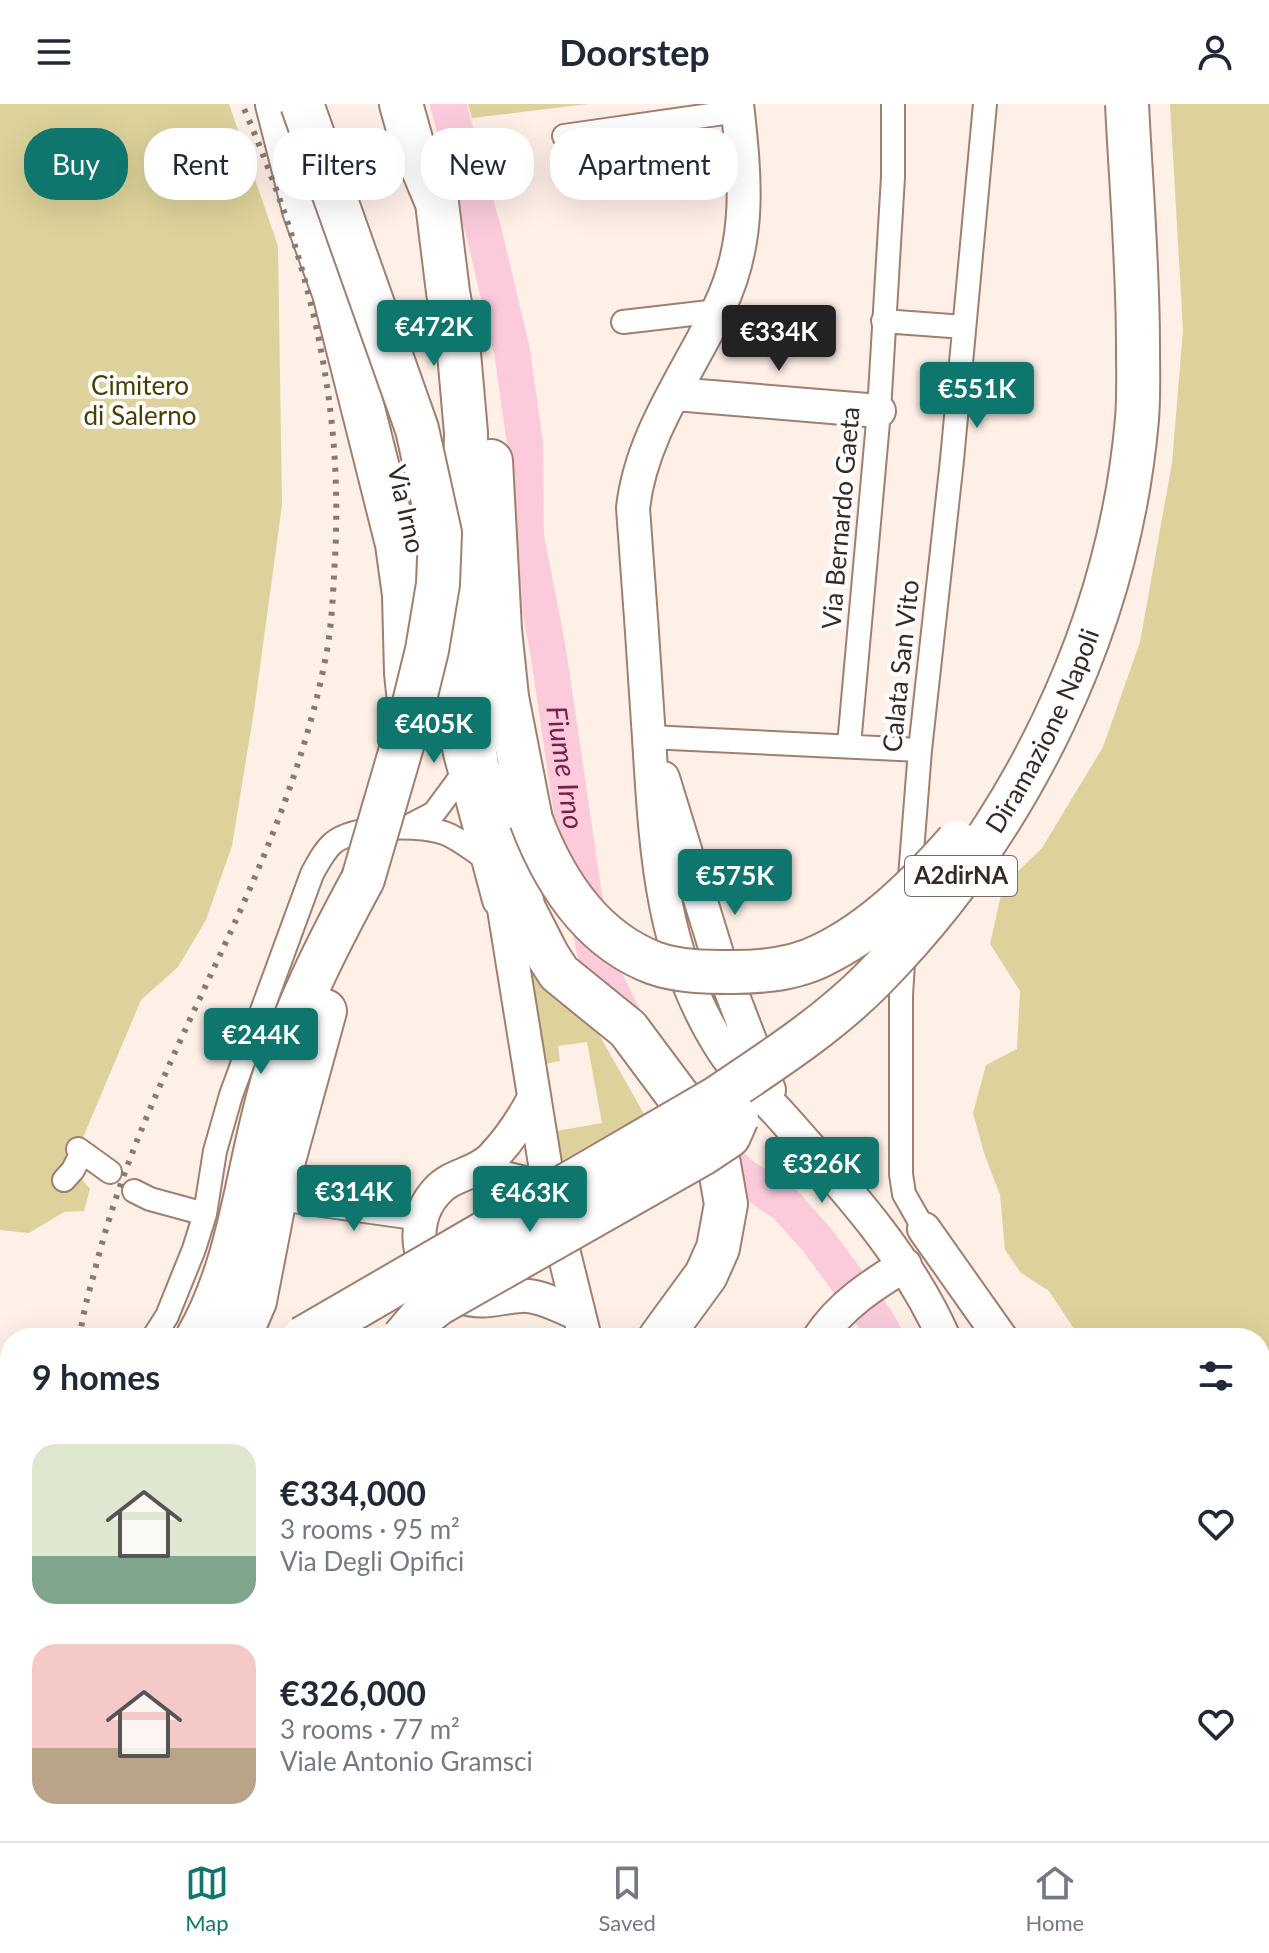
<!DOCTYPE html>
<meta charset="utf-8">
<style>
:root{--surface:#fff;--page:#f2f2f3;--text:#1f2937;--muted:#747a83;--line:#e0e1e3;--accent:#0f766e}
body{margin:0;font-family:Lato,sans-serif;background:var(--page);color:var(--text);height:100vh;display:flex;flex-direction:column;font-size:30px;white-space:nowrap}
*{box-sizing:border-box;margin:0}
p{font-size:26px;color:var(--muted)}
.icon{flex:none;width:44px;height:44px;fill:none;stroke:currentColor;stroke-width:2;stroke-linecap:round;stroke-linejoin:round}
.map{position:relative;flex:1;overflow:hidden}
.sheet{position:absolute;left:0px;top:1224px;width:1270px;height:514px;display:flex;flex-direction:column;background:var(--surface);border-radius:32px 32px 0 0;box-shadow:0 8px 32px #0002}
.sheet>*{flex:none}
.banner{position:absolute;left:24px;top:24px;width:800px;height:72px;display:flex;gap:16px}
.price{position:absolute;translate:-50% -68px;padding:0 18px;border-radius:8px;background:var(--accent);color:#fff;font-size:26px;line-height:52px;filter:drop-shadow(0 2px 4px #0008)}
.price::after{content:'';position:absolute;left:50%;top:48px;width:24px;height:18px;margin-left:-12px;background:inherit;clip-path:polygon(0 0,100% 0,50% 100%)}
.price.on{background:#222;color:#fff}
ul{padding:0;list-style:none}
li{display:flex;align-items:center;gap:24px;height:200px;padding:0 32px}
li span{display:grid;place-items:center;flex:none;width:224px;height:160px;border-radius:24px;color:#555}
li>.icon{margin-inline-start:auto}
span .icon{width:96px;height:96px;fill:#fffc;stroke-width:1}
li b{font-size:34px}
h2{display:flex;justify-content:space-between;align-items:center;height:96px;padding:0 32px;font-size:34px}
.tag{padding:0 28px;border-radius:32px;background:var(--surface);box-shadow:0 8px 32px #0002;font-size:28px;line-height:72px}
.tag.on{background:var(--accent);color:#fff}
header{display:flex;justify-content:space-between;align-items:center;height:104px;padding:0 32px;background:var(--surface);font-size:36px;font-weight:700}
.tab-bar{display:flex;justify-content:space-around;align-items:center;height:112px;border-top:2px solid var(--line);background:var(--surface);font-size:22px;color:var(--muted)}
.tab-bar a{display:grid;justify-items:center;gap:4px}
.tab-bar .on{color:var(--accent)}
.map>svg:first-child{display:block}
.green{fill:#ddd29b}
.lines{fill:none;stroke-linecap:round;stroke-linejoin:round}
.river{stroke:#fbcbdc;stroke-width:36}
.street-casing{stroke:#a07f6f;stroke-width:26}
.secondary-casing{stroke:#a07f6f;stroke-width:36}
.highway-casing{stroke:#a07f6f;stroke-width:46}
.street{stroke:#fff;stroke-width:22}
.secondary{stroke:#fff;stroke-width:32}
.highway{stroke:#fff;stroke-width:42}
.rail{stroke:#887a73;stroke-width:6;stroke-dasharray:4 8;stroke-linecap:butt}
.highway-bridge-casing{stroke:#a07f6f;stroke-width:46;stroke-linecap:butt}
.highway-bridge{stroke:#fff;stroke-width:42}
.labels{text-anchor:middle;stroke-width:8;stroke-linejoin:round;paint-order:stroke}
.shield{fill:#fff;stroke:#736965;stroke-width:2}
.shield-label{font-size:24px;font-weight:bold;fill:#372923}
.park-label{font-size:26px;fill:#493e00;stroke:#fff}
.street-label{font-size:26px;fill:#372923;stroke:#fff}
.water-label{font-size:28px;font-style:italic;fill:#78204a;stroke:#fff}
</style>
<header><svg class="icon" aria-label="menu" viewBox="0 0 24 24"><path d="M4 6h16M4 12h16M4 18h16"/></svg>Doorstep<svg class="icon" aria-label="person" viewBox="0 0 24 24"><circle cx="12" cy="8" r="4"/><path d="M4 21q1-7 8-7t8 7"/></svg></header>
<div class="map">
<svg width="1269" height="1737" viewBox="0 0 1269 1737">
<rect width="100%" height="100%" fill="#feefe7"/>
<path class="green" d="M0,0H229L278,142L282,401L254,607L232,742L206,816L178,863L141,896L71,1062L90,1085L84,1107L64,1108L29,1129L0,1126Z
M468,0H588L472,14Z
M1170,0H1269V1425L1260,1422V1234H1080L1049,1187L1021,1169L1005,1146L1000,1091L984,1049L973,1009L986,961L1017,945L1020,887L990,840L1003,782L1042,744L1103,643L1140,538L1172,359L1183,226Z
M538,863L584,904L644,1010L556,1060L551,1028L602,1019L587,938L558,942L560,957L540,961L527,875Z"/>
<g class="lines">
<g class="river">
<path id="s1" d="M448,0L484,129L512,247L525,339L526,433L548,546L583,785L594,844L602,870L630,925"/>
<path d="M709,1039L740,1070L786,1101L818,1137L876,1216L886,1234"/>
<path d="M948,1737L950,1728"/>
</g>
<g class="street-casing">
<path id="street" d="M564,32L738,7
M883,217L964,223
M623,218L718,207
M649,633L920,646
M849,641L879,307L893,73V0
M407,723L434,709L465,667
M909,786L920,646L952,356L985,0
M904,844L901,891V1070L904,1090L924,1125
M78,1045L110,1068
M64,1076L73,1066L82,1048
M134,1087L150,1095L205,1110
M293,1097L421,1115
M153,1234L167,1212L194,1145L205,1110L215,1047L231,991L312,770C318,759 324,747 333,739C355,721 424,719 449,731C462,737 474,747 486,755
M0,1304L10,1308
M0,1344L10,1337
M1260,1586L1269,1598
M0,1632L10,1661
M32,1728L35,1737
M166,1728L170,1737
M356,1728L361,1737
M203,1737L228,1728
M258,1737L279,1728
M429,1737L444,1728"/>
</g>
<g class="secondary-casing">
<path id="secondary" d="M737,0C745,72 752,136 719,204C688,269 641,331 633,404C639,481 644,557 649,634C656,746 660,850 724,948C740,972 765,993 784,1015C844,1083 907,1150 944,1234
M675,290L879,307
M463,525L487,697
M434,527L460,649L499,796
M663,674L718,853L769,986
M499,774L551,1097L585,1234
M534,994C522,1017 510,1035 492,1054C475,1071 451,1070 436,1088C406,1121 418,1178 461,1193C484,1201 499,1193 521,1192C539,1190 562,1204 579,1210
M477,1067L524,1079L551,1097
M924,1125L1001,1234
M819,1234C841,1201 872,1181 905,1161
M1260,1439L1269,1442
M776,1728L782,1737
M692,1737L702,1728
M1017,1737L1019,1728"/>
</g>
<g class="highway-casing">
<path id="highway" d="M277,0L304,106L334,189L397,440L404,491L406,569L409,598
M401,0L412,39L437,99L448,188L459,249L466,329L463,483L466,548
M491,357L500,526L507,593L531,716
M484,675L508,743L524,805L548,852L559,869L628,925L707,1031L719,1060L726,1100L718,1144L706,1171L660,1234
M197,1234C242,1156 247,1061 273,976C295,904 328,840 363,775
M239,1234L255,1197L278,1078L325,907
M0,1442L10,1436
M0,1489L10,1483"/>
</g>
<use href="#street" class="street"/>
<use href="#secondary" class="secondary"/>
<use href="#highway" class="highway"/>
<path class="rail" d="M80,1234C82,1209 91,1182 97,1158C123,1056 168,963 212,868C259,768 303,667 325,557C332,524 333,488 335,454C344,292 306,147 242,0
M111,1728L114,1737"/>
<g class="highway-bridge-casing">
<g id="highway-bridge">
<path d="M302,0L417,325L440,429L438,480L427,546L411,611L363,775"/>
<path d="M531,716C554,777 591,835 654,859C679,868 707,868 733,868C763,868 795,865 822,851C874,826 919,781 957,738"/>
<path id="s2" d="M303,1234L715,995C770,958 828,921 874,874C1021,725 1119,523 1137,315C1139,291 1138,266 1138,242C1138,161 1131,81 1127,0"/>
<path d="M403,1234L419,1215L438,1200L702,1050L729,1032L737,1014"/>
</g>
</g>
<use href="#highway-bridge" class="highway-bridge"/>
</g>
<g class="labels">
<rect class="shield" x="905" y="752" width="112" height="40" rx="6"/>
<g class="shield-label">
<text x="961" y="780">A2dirNA</text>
</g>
<g class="park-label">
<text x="140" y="291">Cimitero<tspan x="140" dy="30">di Salerno</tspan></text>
</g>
<g class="street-label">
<text transform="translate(406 405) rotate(77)" y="9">Via Irno</text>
<text transform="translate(841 414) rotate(-85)" y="9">Via Bernardo Gaeta</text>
<text transform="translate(901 562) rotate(-84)" y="9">Calata San Vito</text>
<text dy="9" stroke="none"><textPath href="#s2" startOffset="978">Diramazione Napoli</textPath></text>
</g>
<g class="water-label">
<text dy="10" stroke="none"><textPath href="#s1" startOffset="676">Fiume Irno</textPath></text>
</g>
</g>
</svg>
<b class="price" style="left:434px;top:264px">€472K</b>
<b class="price on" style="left:779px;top:269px">€334K</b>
<b class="price" style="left:977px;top:326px">€551K</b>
<b class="price" style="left:434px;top:661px">€405K</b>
<b class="price" style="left:735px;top:813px">€575K</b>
<b class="price" style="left:261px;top:972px">€244K</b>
<b class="price" style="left:822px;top:1101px">€326K</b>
<b class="price" style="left:354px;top:1129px">€314K</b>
<b class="price" style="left:530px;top:1130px">€463K</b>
<div class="banner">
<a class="tag on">Buy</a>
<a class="tag">Rent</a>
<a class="tag">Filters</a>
<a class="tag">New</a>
<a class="tag">Apartment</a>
</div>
<section class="sheet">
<h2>9 homes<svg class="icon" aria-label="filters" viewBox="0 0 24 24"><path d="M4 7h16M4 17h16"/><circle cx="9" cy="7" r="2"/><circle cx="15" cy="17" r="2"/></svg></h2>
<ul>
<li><span style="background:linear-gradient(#dfe7d0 70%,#7fa58c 0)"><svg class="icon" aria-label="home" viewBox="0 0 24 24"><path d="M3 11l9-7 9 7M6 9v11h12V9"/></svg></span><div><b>€334,000</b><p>3 rooms · 95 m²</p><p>Via Degli Opifici</p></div><svg class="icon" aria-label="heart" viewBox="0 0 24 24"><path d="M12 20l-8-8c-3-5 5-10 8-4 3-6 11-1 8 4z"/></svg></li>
<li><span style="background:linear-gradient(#f6c9c9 65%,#b9a48a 0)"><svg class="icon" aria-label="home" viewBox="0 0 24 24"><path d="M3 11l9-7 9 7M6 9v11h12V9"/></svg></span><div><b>€326,000</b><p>3 rooms · 77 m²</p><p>Viale Antonio Gramsci</p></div><svg class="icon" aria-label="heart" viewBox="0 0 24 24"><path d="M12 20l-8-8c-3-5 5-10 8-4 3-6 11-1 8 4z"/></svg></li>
</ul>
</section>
</div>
<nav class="tab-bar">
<a class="on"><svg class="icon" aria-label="map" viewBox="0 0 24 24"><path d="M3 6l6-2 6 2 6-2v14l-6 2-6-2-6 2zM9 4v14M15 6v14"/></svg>Map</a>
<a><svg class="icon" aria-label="saved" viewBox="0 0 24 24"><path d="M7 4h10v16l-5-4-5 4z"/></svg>Saved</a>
<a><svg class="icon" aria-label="home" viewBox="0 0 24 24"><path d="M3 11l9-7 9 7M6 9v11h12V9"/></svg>Home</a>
</nav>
